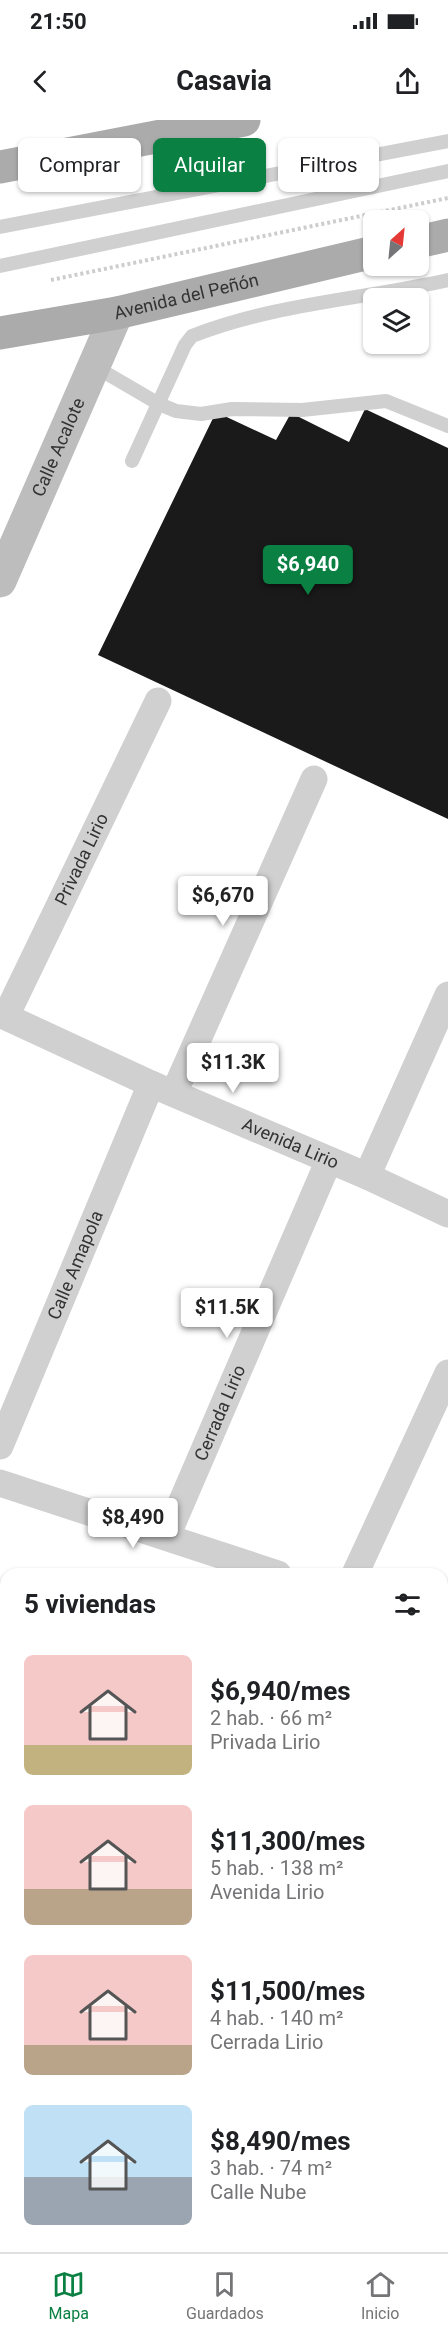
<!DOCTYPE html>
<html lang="es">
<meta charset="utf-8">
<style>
:root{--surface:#fff;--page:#f2f2f2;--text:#202124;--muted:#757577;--line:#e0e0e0;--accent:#0b8043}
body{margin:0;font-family:Roboto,sans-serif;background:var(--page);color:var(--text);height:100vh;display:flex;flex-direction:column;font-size:22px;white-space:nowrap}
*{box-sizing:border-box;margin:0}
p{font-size:20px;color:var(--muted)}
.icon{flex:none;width:33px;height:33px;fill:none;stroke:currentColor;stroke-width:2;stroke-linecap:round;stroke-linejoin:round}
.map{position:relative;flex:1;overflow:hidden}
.panel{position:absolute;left:0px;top:1448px;width:448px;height:686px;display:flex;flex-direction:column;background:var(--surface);border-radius:18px 18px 0 0;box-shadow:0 2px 4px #0004}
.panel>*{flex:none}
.hud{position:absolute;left:18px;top:18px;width:412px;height:54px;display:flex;gap:12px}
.needle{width:39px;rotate:27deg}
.controls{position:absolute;left:363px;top:90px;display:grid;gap:12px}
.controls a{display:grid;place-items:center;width:66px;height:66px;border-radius:9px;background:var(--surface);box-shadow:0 2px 4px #0004;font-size:30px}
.price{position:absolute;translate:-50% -51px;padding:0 14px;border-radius:6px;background:#fff;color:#222;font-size:20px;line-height:39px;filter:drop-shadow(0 2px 3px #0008)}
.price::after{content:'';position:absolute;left:50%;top:36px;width:18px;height:14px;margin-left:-9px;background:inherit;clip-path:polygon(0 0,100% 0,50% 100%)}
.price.selected{background:var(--accent);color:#fff}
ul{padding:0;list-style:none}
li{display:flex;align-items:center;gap:18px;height:150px;padding:0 24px}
li span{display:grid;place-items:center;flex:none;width:168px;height:120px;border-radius:9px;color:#555}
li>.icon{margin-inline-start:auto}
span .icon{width:72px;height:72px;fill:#fffc;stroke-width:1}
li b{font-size:26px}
h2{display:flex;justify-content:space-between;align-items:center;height:72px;padding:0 24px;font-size:26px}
.chip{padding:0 21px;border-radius:9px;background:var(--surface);box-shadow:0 2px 4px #0004;font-size:21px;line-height:54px}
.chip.selected{background:var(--accent);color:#fff}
.status{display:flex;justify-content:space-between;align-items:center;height:42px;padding:0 30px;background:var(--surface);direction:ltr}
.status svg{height:16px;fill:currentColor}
header{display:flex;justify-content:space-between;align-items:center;height:78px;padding:0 24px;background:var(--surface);font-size:27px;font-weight:700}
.dock{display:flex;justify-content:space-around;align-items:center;height:84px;border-top:2px solid var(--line);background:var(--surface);font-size:16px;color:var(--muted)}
.dock a{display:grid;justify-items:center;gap:3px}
.dock .selected{color:var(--accent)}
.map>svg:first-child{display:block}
.building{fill:#1a1a1a}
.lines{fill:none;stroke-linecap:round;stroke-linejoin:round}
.path{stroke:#cdcdcd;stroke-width:4;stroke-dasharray:3 3;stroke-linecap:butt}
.lane{stroke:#d0d0d0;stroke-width:14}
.street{stroke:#d0d0d0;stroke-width:27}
.secondary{stroke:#bdbdbd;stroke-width:33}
.primary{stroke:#ababab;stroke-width:33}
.labels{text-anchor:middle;stroke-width:6;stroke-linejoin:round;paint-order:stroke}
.street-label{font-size:18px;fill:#333;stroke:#fff}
</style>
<div class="status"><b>21:50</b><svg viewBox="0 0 49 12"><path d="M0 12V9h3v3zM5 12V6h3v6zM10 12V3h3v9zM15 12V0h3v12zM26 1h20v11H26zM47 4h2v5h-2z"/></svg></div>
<header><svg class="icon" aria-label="back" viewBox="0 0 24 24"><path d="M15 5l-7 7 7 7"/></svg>Casavia<svg class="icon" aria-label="share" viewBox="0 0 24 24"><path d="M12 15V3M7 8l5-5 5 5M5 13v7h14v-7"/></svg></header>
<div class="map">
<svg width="448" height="2132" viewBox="0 0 448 2132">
<rect width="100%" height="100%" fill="#fff"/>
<path class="building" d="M365,289L448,328V699L98,535L216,292L276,320L291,293L349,322Z"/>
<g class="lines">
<path class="path" d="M51,160L448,78"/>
<path class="lane" d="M0,107L448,21
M0,146L448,51
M94,246L159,284L176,291L201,294L232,289L302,290L386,281L448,306
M132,341L185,225L192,216C272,184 364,179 448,160"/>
<g class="street">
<path id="s1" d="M0,894L151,964L367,1056L448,1094"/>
<path id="s2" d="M6,896L158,581"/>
<path d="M174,973L314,659"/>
<path d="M367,1056L448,875"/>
<path id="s3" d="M0,1326L151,964"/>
<path d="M0,1363L278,1454"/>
<path id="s4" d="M167,1416L329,1040"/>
<path d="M355,1454L448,1253"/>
<path d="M0,1772L6,1762"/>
<path d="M0,1929L6,1919"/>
<path d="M289,2132L291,2127"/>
</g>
<g class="secondary">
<path id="s5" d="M0,461L117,193"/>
<path d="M0,1585L6,1587"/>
<path d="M442,1723L448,1725"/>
<path d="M0,2080L6,2081"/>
<path d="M318,2127L363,2132"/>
</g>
<g class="primary">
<path d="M0,47L244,0"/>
<path d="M418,122L448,115"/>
<path id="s6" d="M0,213L117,193L374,132"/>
</g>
</g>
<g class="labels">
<g class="street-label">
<text dy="6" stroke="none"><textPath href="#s6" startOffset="190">Avenida del Peñón</textPath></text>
<text dy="6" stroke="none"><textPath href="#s5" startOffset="146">Calle Acalote</textPath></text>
<text dy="6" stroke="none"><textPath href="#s2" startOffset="174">Privada Lirio</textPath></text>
<text dy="6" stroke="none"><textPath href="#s1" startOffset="318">Avenida Lirio</textPath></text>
<text dy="6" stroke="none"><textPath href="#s3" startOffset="196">Calle Amapola</textPath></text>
<text dy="6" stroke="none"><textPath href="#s4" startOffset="134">Cerrada Lirio</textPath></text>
</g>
</g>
</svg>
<div class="controls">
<a><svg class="needle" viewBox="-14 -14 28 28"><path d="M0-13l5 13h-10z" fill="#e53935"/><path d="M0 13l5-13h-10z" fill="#757577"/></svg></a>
<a><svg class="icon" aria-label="layers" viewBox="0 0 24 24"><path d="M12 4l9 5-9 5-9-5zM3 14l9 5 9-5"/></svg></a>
</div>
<b class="price selected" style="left:308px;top:476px">$6,940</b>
<b class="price" style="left:223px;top:807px">$6,670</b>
<b class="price" style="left:233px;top:974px">$11.3K</b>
<b class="price" style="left:227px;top:1219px">$11.5K</b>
<b class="price" style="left:133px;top:1429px">$8,490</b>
<div class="hud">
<a class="chip">Comprar</a>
<a class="chip selected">Alquilar</a>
<a class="chip">Filtros</a>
</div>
<section class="panel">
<h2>5 viviendas<svg class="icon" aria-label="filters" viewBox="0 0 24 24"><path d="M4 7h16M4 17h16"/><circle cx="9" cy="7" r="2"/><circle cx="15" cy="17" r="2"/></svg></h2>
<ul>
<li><span style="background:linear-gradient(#f6c9c9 75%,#c2b280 0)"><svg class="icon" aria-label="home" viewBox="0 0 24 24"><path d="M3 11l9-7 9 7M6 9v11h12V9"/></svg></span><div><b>$6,940/mes</b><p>2 hab. · 66 m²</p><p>Privada Lirio</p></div></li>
<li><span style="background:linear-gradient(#f6c9c9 70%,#b9a48a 0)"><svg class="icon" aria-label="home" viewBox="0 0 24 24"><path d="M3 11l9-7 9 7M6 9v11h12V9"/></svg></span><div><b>$11,300/mes</b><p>5 hab. · 138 m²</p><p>Avenida Lirio</p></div></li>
<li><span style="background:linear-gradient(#f6c9c9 75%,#b9a48a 0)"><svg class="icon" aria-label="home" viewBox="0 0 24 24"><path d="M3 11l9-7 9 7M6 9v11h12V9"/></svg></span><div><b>$11,500/mes</b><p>4 hab. · 140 m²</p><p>Cerrada Lirio</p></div></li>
<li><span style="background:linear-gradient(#bfe0f5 60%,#9aa5b1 0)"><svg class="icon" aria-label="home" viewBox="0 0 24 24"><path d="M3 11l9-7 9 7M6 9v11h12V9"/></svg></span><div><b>$8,490/mes</b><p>3 hab. · 74 m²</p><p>Calle Nube</p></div></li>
</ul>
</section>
</div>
<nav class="dock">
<a class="selected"><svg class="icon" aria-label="map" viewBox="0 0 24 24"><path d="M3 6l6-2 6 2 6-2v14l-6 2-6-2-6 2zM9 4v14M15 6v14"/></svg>Mapa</a>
<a><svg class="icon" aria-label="saved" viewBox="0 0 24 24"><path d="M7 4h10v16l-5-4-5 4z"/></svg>Guardados</a>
<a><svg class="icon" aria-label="home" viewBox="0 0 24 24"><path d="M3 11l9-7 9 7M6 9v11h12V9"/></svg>Inicio</a>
</nav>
